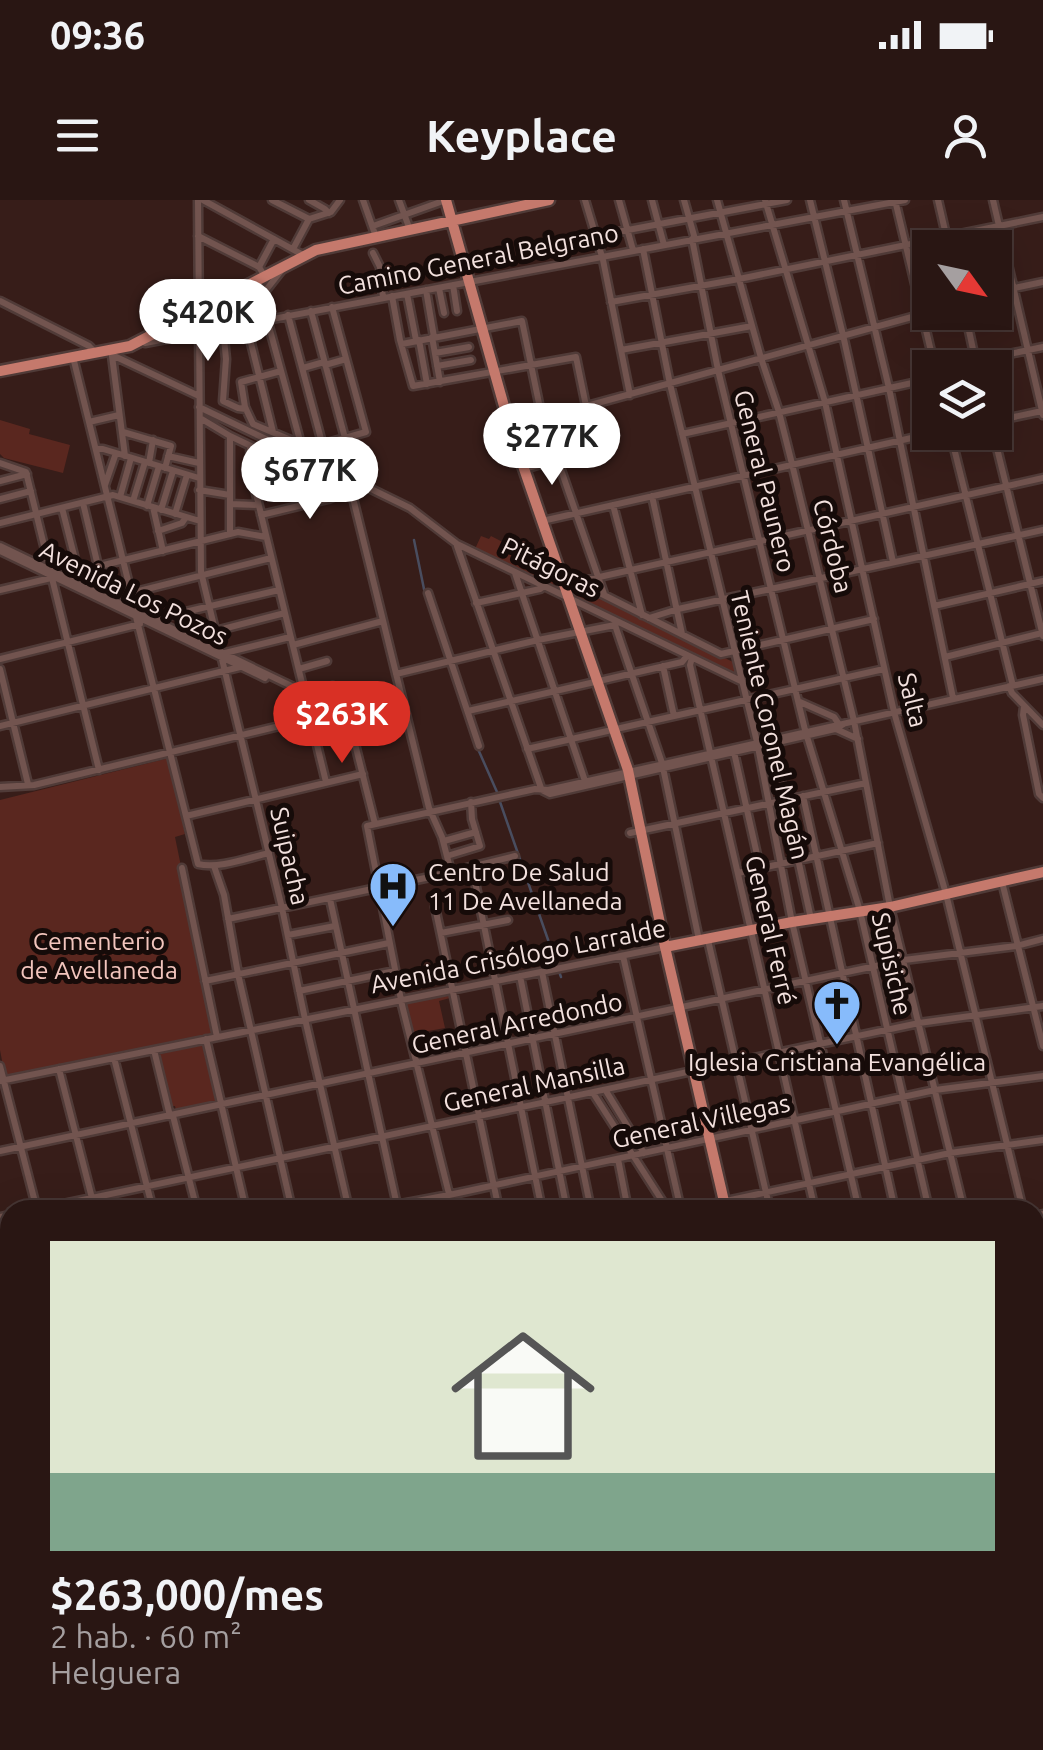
<!DOCTYPE html>
<html lang="es">
<meta charset="utf-8">
<style>
:root{--surface:#291613;--page:#311f1c;--text:#f1f3f6;--muted:#a59fa0;--line:#453533;--accent:#d93025}
body{margin:0;font-family:Ubuntu,sans-serif;background:var(--page);color:var(--text);height:100vh;display:flex;flex-direction:column;font-size:38px;white-space:nowrap}
*{box-sizing:border-box;margin:0}
p{font-size:32px;color:var(--muted)}
.icon{flex:none;width:55px;height:55px;fill:none;stroke:currentColor;stroke-width:2;stroke-linecap:round;stroke-linejoin:round}
.map{position:relative;flex:1;overflow:hidden}
.panel{position:absolute;left:0px;top:1000px;width:1045px;height:550px;display:flex;flex-direction:column;background:var(--surface);border-radius:30px 30px 0 0;box-shadow:0 10px 40px #0002,0 0 0 2px var(--line)}
.panel>*{flex:none}
.needle{width:65px;rotate:123deg}
.tools{position:absolute;left:912px;top:30px;display:grid;gap:20px}
.tools a{display:grid;place-items:center;width:100px;height:100px;border-radius:0px;background:var(--surface);box-shadow:0 10px 40px #0002,0 0 0 2px var(--line);font-size:50px}
.price{position:absolute;translate:-50% -85px;padding:0 22px;border-radius:35px;background:#fff;color:#222;font-size:32px;line-height:65px;filter:drop-shadow(0 2px 5px #0008)}
.price::after{content:'';position:absolute;left:50%;top:60px;width:30px;height:22px;margin-left:-15px;background:inherit;clip-path:polygon(0 0,100% 0,50% 100%)}
.price.active{background:var(--accent);color:#fff}
ul{padding:0;list-style:none}
li{display:grid;align-content:center;gap:20px;height:530px;padding:0 50px}
li+li{border-top:2px solid var(--line)}
li span{display:grid;place-items:center;height:310px;border-radius:0px;color:#555}
li>.icon{margin-inline-start:auto}
span .icon{width:180px;height:180px;fill:#fffc;stroke-width:1}
li b{font-size:42px}
.status{display:flex;justify-content:space-between;align-items:center;height:70px;padding:0 50px;background:var(--surface);direction:ltr}
.status svg{height:28px;fill:currentColor}
header{display:flex;justify-content:space-between;align-items:center;height:130px;padding:0 50px;background:var(--surface);font-size:45px;font-weight:600}
.map>svg:first-child{display:block}
.green{fill:#5a271f}
.lines{fill:none;stroke-linecap:round;stroke-linejoin:round}
.stream{stroke:#494d5f;stroke-width:2.5}
.minor-casing{stroke:#503b38;stroke-width:11}
.major-casing{stroke:#503b38;stroke-width:15}
.minor{stroke:#72544f;stroke-width:6}
.major{stroke:#c5796c;stroke-width:10}
.rail-casing{stroke:#dac7c4;stroke-width:6}
.rail{stroke:#160b09;stroke-width:2.5;stroke-dasharray:8;stroke-linecap:butt}
.labels{text-anchor:middle;stroke-width:10;stroke-linejoin:round;paint-order:stroke}
.street-label{font-size:25px;fill:#f3e1de;stroke:#160b09}
.poi-label{font-size:25px;fill:#f3e1de;stroke:#160b09;text-anchor:start}
.park-label{font-size:25px;fill:#f2c5bd;stroke:#160b09}
</style>
<div class="status"><b>09:36</b><svg viewBox="0 0 49 12"><path d="M0 12V9h3v3zM5 12V6h3v6zM10 12V3h3v9zM15 12V0h3v12zM26 1h20v11H26zM47 4h2v5h-2z"/></svg></div>
<header><svg class="icon" aria-label="menu" viewBox="0 0 24 24"><path d="M4 6h16M4 12h16M4 18h16"/></svg>Keyplace<svg class="icon" aria-label="person" viewBox="0 0 24 24"><circle cx="12" cy="8" r="4"/><path d="M4 21q1-7 8-7t8 7"/></svg></header>
<div class="map">
<svg width="1043" height="1550" viewBox="0 0 1043 1550">
<rect width="100%" height="100%" fill="#371d19"/>
<path class="green" d="M0,220L30,229L29,234L70,245L63,273L4,258L0,254Z
M481,336L489,339L491,336L555,369L562,386L554,382L551,387L475,349Z
M574,383L735,463L739,478L572,398L568,384Z
M169,558L185,634L175,637L215,833L5,876L0,850V600Z
M447,793L450,798L439,801L445,828L412,834L405,806L406,801Z
M202,844L216,901L176,910L175,906H171L157,855Z"/>
<g class="lines">
<path class="stream" d="M414,340L425,394
M478,549L497,592
M499,599L561,777"/>
<g class="minor-casing">
<path id="minor" d="M198,0L201,372L282,708L305,819L349,1010
M203,0L303,55
M272,0L309,19
M309,0L325,9L329,13
M363,0L376,37
M399,0L410,30
M585,0L603,60L630,195
M619,0L633,50
M652,0L664,45
M684,0L695,39
M717,0L761,158L779,212L792,264L854,521L890,707L964,1010
M765,0L825,202L894,512L946,694L1023,1010
M810,0L843,135L893,362
M844,0L889,188L953,498
M895,0L935,168
M938,0L949,48
M993,0L1043,215
M373,26L446,0
M198,36L259,67L264,75
M596,36L787,0
M692,39L718,170L805,530L860,711L929,1010
M293,49L309,19L331,12L340,0
M643,49L670,184L757,542L792,722L859,1010
M373,53L380,67L383,98
M259,67L274,39
M453,85L457,111
M439,88L444,113
M426,90L434,137
M995,92L1043,82
M407,94L416,140
M392,96L400,140L413,186L576,157L586,206
M0,101L89,146L95,152
M611,102L739,79L1043,17
M311,111L345,238
M965,112L977,168
M288,115L321,239L323,243H327L366,232L332,107
M267,119L299,237L298,243L253,224L245,207L241,182L281,171
M258,120L253,116L252,108L281,71
M246,123L273,232
M223,128L226,159L223,201L238,208L246,209
M432,137L440,182
M419,140L427,184
M145,143L905,0
M402,144L522,121L542,218
M110,150L112,155L199,196
M621,150L752,126
M435,153L469,147
M112,156L125,256
M73,157L135,409
M976,161L1043,147
M325,165L346,159
M437,166L471,160
M303,168L324,162
M199,207L270,241L264,253
M200,218L230,236L352,294L429,608L442,637L451,672
M995,221L1042,211
M89,222L119,215
M510,227L930,112
M123,232L171,246L165,268
M950,232L1013,486
M993,232L1043,436
M682,234L930,179
M250,246L251,273L326,582
M96,249H103L199,278
M168,256L199,263
M0,263L26,272L99,570
M149,263L153,240
M524,269L552,261L559,264L604,394
M0,281L27,274
M271,283L292,280L326,290L338,288
M105,285L116,253
M199,290L230,295
M349,293L351,289L359,286L367,287L410,308L457,344L743,482
M652,296L682,434
M120,297L131,258
M0,299L31,291
M133,301L145,262
M83,303L98,366
M230,304L258,305
M613,305L642,415
M147,306L159,266
M153,307L163,351
M62,308L78,371
M161,310L173,271
M175,314L187,275
M261,315L328,299L346,292
M542,321L938,232
M0,323L113,295L200,321
M158,331L182,323L186,317
M230,334V236
M0,346L304,492L333,486
M457,346L541,588
M0,351L265,478
M515,373L586,584
M63,375L238,332L266,337
M576,381L721,454L874,419
M564,382H577L1043,278
M0,390L51,378
M131,393L271,358
M428,393L479,546
M476,403L540,389L544,386
M934,406L1043,381
M136,417L198,664C219,669 247,658 269,653
M649,418L678,409L1043,330
M155,419L279,390
M617,422L615,425L617,431L662,563L699,740
M215,431L285,413
M293,445L383,421
M225,453L290,437
M945,457L1042,433
M692,458L690,465L815,1010
M0,459L140,424
M663,466L674,516
M0,469L28,584
M299,469L327,461
M396,474L538,440L615,425
M1009,486L1012,493L1043,525
M344,500L375,624
M800,502L834,517L838,523
M1024,506L1023,515L1039,594L1043,598
M468,511L682,462L687,456
M0,526L240,467
M836,529L858,539
M772,539L811,719
M527,549L884,469
M734,552L760,668
M0,587L34,585L346,510
M542,590L550,594L835,529L844,524
M803,596L895,1010
M186,616L363,574
M630,633L866,583
M444,641L476,632
M447,656L480,646L472,619L471,602
M214,666L224,695L238,774L292,1010
M472,667L542,1010
M182,668L217,837
M738,673L878,643
M1002,682L1043,846
M330,699L398,1010
M435,707L499,1010
M228,719L430,677L515,656
M441,733L508,720
M288,735L335,726
M708,740L770,1010
M623,756L681,1010
M542,772L591,1010
M520,776L567,1010
M205,781L389,743
M299,791L395,771
M206,839L246,1010
M154,850L170,916
M114,858L153,1010
M0,866L37,1010
M59,869L95,1010
M0,881L665,747
M606,891L644,953
M593,893L668,1010
M173,916L197,1010
M0,951L904,760L1016,746L1043,739
M618,959L628,1010
M35,1010L919,823L1043,806
M369,1010L449,995L935,890L1043,876
M453,1010L402,805L367,626L535,589L548,590L1043,479
M684,1010L950,953L1043,940
M1035,1016L1043,1014
M0,1017L10,1015
M0,1055L10,1091
M1035,1075L1043,1073
M1035,1135L1043,1134
M0,1147L10,1146
M0,1181L10,1179
M1035,1189L1043,1227
M0,1220L10,1218
M0,1254L10,1251
M1035,1262L1043,1261
M0,1265L10,1304
M0,1287L10,1285
M0,1321L10,1318
M1035,1326L1043,1325
M0,1354L10,1352
M0,1410L10,1408
M1035,1440H1043
M0,1489L10,1486
M1035,1501L1043,1500
M0,1507L10,1504
M124,1540L126,1550
M173,1540L175,1550
M207,1540L209,1550
M241,1540L242,1550
M290,1540L293,1550
M328,1540L330,1550
M367,1540L369,1550
M503,1540L504,1550
M571,1540L573,1550
M604,1540L607,1550
M639,1540L640,1550
M707,1540L709,1550
M895,1540L910,1550
M992,1540L994,1550
M1011,1540L1026,1550
M64,1543L78,1540
M811,1547L819,1546L837,1548L858,1540
M404,1550L458,1540
M690,1550L726,1540
M930,1550L933,1540
M967,1550L974,1540"/>
</g>
<g class="major-casing">
<path id="major" d="M446,0L511,231L628,570L665,747L726,1010
M0,171L130,146L316,50L549,0
M665,747L792,722L890,707L1043,672
M1035,1356H1043
M1035,1364H1043
M1035,1377L1043,1385
M0,1497L10,1494
M809,1550L814,1540"/>
</g>
<use href="#minor" class="minor"/>
<use href="#major" class="major"/>
<g class="rail-casing">
<path id="rail" d="M1035,1361L1043,1354
M757,1550L793,1540"/>
</g>
<use href="#rail" class="rail"/>
</g>
<defs>
<g id="hospital-pin" transform="scale(2.5)"><path d="M0 17L-7.5 6A9.5 9.5 0 1 1 7.5 6Z" fill="#87bbfb" stroke="#160b09"/><path d="M-5-5h3v3.5h4V-5h3V5h-3V1.5h-4V5h-3Z" fill="#111"/></g>
<g id="church-pin" transform="scale(2.5)"><path d="M0 17L-7.5 6A9.5 9.5 0 1 1 7.5 6Z" fill="#87bbfb" stroke="#160b09"/><path d="M-1.2-6h2.4v3.5h3.3v2.4h-3.3V6h-2.4V-.1h-3.3v-2.4h3.3Z" fill="#111"/></g>
</defs>
<g fill-rule="evenodd">
<use href="#hospital-pin" x="393" y="686"/>
<use href="#church-pin" x="837" y="804"/>
</g>
<g class="labels">
<g class="street-label">
<text transform="translate(478 59) rotate(-11)" y="9">Camino General Belgrano</text>
<text transform="translate(765 281) rotate(76)" y="9">General Paunero</text>
<text transform="translate(833 346) rotate(76)" y="9">Córdoba</text>
<text transform="translate(551 367) rotate(26)" y="9">Pitágoras</text>
<text transform="translate(134 393) rotate(26)" y="9">Avenida Los Pozos</text>
<text transform="translate(913 500) rotate(76)" y="9">Salta</text>
<text transform="translate(770 525) rotate(77)" y="9">Teniente Coronel Magán</text>
<text transform="translate(290 656) rotate(77)" y="9">Suipacha</text>
<text transform="translate(771 730) rotate(77)" y="9">General Ferré</text>
<text transform="translate(518 756) rotate(-11)" y="9">Avenida Crisólogo Larralde</text>
<text transform="translate(892 764) rotate(77)" y="9">Supisiche</text>
<text transform="translate(517 823) rotate(-12)" y="9">General Arredondo</text>
<text transform="translate(534 884) rotate(-12)" y="9">General Mansilla</text>
<text transform="translate(701 921) rotate(-12)" y="9">General Villegas</text>
</g>
<g class="poi-label">
<text x="428" y="681">Centro De Salud<tspan x="428" dy="29">11 De Avellaneda</tspan></text>
<text x="837" y="871" text-anchor="middle">Iglesia Cristiana Evangélica</text>
</g>
<g class="park-label">
<text x="99" y="750">Cementerio<tspan x="99" dy="29">de Avellaneda</tspan></text>
</g>
</g>
</svg>
<div class="tools">
<a><svg class="needle" viewBox="-14 -14 28 28"><path d="M0-13l5 13h-10z" fill="#e53935"/><path d="M0 13l5-13h-10z" fill="#a59fa0"/></svg></a>
<a><svg class="icon" aria-label="layers" viewBox="0 0 24 24"><path d="M12 4l9 5-9 5-9-5zM3 14l9 5 9-5"/></svg></a>
</div>
<b class="price" style="left:208px;top:164px">$420K</b>
<b class="price" style="left:552px;top:288px">$277K</b>
<b class="price" style="left:310px;top:322px">$677K</b>
<b class="price active" style="left:342px;top:566px">$263K</b>
<section class="panel">
<ul>
<li><span style="background:linear-gradient(#dfe7d0 75%,#7fa58c 0)"><svg class="icon" aria-label="home" viewBox="0 0 24 24"><path d="M3 11l9-7 9 7M6 9v11h12V9"/></svg></span><div><b>$263,000/mes</b><p>2 hab. · 60 m²</p><p>Helguera</p></div></li>
</ul>
</section>
</div>
